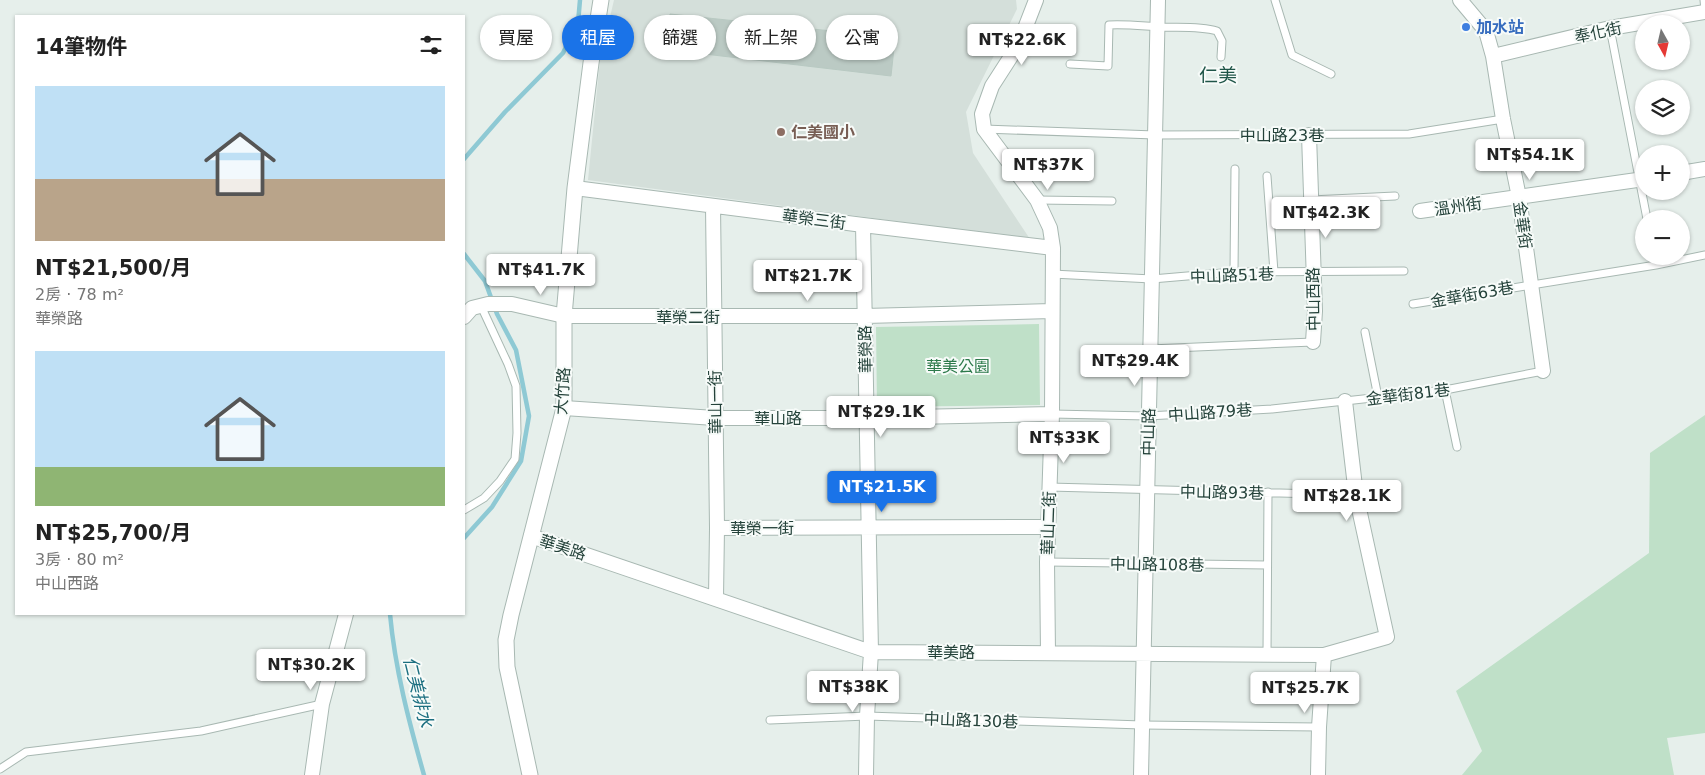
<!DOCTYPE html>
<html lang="zh-TW">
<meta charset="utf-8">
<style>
:root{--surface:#fff;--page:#f6f6f6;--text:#222;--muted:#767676;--accent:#1a73e8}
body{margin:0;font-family:"DejaVu Sans","Noto Sans TC",sans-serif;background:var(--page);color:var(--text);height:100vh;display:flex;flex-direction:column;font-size:19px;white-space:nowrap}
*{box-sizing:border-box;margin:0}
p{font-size:16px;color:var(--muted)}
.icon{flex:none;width:28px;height:28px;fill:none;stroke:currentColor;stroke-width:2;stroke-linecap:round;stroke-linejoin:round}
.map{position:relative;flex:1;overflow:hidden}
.drawer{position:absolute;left:15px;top:15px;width:450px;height:600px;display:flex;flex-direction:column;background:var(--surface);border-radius:0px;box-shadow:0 1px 4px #0004}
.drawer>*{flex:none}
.guide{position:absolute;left:480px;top:15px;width:475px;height:45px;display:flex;gap:10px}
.needle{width:32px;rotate:172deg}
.tools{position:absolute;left:1635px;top:15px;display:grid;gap:10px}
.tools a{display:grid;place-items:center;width:55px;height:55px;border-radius:50%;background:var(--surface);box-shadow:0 1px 4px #0004;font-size:25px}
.price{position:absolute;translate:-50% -42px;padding:0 11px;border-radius:5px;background:#fff;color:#222;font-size:16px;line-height:32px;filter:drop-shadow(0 1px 2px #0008)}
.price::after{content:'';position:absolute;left:50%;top:30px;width:15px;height:11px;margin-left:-8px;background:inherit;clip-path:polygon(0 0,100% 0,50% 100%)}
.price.active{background:var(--accent);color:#fff}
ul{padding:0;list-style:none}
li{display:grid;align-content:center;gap:10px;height:265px;padding:0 20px}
li span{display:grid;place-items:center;height:155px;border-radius:0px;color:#555}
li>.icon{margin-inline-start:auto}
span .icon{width:90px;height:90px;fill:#fffc;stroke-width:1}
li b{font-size:21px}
h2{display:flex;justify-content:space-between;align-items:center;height:60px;padding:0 20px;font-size:21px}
.pill{padding:0 18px;border-radius:22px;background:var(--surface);box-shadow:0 1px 4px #0004;font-size:18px;line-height:45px}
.pill.active{background:var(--accent);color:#fff}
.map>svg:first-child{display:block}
.built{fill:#d4dfda}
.green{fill:#bfe0c8}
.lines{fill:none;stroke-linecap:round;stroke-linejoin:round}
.stream{stroke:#8ec9d4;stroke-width:4.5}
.building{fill:#bbcac4;stroke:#b8c9c2}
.service-casing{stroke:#a8b8b2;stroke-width:9}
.minor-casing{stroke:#a8b8b2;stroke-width:16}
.tertiary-casing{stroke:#a8b8b2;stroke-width:17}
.service{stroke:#fff;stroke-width:7}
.minor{stroke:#fff;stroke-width:14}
.tertiary{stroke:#fff;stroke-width:15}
.shop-dot{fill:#3f7fe0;stroke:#f7fbf9;stroke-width:2}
.education-dot{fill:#8d6e63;stroke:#f7fbf9;stroke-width:2}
.labels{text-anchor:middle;stroke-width:4;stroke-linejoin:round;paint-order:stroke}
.shop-label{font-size:16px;font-weight:bold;fill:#366cbe;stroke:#f7fbf9;text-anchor:start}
.street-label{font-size:16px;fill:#24423a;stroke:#f7fbf9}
.education-label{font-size:16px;font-weight:bold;fill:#785e54;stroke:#f7fbf9;text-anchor:start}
.park-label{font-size:16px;fill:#2d7a4b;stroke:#f7fbf9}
.water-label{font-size:18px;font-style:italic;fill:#1c6f80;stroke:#f7fbf9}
.quarter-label{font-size:19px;fill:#1f5548;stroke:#f7fbf9}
</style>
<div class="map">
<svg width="1705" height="775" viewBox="0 0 1705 775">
<rect width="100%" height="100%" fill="#e6efeb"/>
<path class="built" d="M614,0H1016L1017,9L966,112L973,153L1030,239L588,180L600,60Z"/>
<path class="green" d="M1039,324L1040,405L877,407L876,327Z
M1705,415V733L1667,738L1674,775H1462L1482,751L1456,691L1649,553L1650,453Z"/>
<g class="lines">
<path class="stream" d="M464,159L505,112L563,53L578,23L580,0
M464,254L485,281L497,314L516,350L529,416L521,461L492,507L464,538
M390,614C395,669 409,722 424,775"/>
</g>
<path class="building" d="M670,14L879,36L883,47L894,48L891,76L696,53V56L682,54V50L666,48Z"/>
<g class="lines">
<g class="service-casing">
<path id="service" d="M1275,0L1292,55L1331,74
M1704,0L1705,10
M1610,28L1647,219
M1070,64L1108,66L1109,25C1126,24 1142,26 1159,27C1179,28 1199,26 1217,31L1222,41L1221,57
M984,129L1155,135L1409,134L1503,119
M1267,176L1274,272
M1037,200L1112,201
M1311,200L1395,196
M1234,272L1235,169
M1052,274L1152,279L1234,272L1404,271
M1413,304L1656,265L1705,255
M1365,332L1378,397
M1150,349L1313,342
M1445,390L1457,447
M1052,414L1148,416L1272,409L1445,390L1543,371
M1049,487L1356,495
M464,510L484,498L500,481L515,459L517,433L516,386L508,364L481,306
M1047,562L1267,565
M1267,655L1268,492
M770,720L867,716L1142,725L1319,727
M0,769L26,752L201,731L322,704"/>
</g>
<g class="minor-casing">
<path id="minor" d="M1036,0L1019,44L992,86L982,114L984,129L1037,200L1050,228L1053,248L1052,414L1047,562L1048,653
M1460,0L1486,31L1493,56L1503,119L1519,197L1543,371
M1493,56L1610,28L1705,12
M1309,135L1315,311L1313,342
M1681,173L1705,169
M575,188L863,225L1053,248
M713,206L717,528L716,598
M1420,211L1644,179
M863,225L871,652L867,716L866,775
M464,317L472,308L488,304H512L564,316H865L1051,311
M564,408L715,418H867L1052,414
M717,528L1048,527
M531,536L871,652L1324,655L1387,637L1356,495L1345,401
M312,775L322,704L346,614
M1141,775L1158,0
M1318,775L1319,727L1324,655"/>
</g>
<g class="tertiary-casing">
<path id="tertiary" d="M530,775L507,667L506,640L511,615L564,408V316L575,188L591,63L601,0"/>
</g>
<use href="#service" class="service"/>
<use href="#minor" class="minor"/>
<use href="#tertiary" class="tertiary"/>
</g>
<circle class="shop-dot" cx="1466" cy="27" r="5"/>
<circle class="education-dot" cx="781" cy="132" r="5"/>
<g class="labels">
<g class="shop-label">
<text x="1476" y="33">加水站</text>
</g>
<g class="street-label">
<text transform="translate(1598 32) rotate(-12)" y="6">奉化街</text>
<text x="1282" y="141">中山路23巷</text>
<text transform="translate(1458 206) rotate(-8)" y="6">溫州街</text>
<text transform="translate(814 219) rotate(7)" y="6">華榮三街</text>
<text transform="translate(1523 225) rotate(82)" y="6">金華街</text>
<text transform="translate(1232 275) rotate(-2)" y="6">中山路51巷</text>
<text transform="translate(1472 294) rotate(-10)" y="6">金華街63巷</text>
<text transform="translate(1313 299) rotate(-91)" y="6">中山西路</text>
<text x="688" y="323">華榮二街</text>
<text transform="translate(865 349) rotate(-91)" y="6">華榮路</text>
<text transform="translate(562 391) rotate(-86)" y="6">大竹路</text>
<text transform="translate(1408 394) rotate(-7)" y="6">金華街81巷</text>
<text transform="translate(715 402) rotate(-91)" y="6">華山一街</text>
<text transform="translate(1210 412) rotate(-4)" y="6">中山路79巷</text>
<text x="778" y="424">華山路</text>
<text transform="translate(1148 432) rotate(-89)" y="6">中山路</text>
<text transform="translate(1222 492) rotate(1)" y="6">中山路93巷</text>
<text transform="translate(1048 523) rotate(-88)" y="6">華山二街</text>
<text x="762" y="534">華榮一街</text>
<text transform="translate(563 547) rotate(18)" y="6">華美路</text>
<text transform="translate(1157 564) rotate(1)" y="6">中山路108巷</text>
<text x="951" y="658">華美路</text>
<text transform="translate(971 720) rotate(2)" y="6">中山路130巷</text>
</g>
<g class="education-label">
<text x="791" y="138">仁美國小</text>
</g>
<g class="park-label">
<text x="958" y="372">華美公園</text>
</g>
<g class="water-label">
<text transform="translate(418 692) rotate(76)" y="6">仁美排水</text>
</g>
<g class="quarter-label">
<text x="1218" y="82">仁美</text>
</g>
</g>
</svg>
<div class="tools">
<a><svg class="needle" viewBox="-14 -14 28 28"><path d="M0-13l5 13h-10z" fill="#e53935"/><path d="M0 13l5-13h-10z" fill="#767676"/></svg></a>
<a><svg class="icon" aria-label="layers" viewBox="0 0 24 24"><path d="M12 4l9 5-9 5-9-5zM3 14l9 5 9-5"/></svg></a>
<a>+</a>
<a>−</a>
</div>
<b class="price" style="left:1022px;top:66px">NT$22.6K</b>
<b class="price" style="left:1530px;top:181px">NT$54.1K</b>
<b class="price" style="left:1048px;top:191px">NT$37K</b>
<b class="price" style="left:1326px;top:239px">NT$42.3K</b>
<b class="price" style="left:541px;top:296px">NT$41.7K</b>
<b class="price" style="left:808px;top:302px">NT$21.7K</b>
<b class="price" style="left:1135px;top:387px">NT$29.4K</b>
<b class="price" style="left:881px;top:438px">NT$29.1K</b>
<b class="price" style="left:1064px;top:464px">NT$33K</b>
<b class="price active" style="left:882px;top:513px">NT$21.5K</b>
<b class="price" style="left:1347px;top:522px">NT$28.1K</b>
<b class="price" style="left:311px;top:691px">NT$30.2K</b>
<b class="price" style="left:853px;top:713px">NT$38K</b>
<b class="price" style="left:1305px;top:714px">NT$25.7K</b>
<div class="guide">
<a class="pill">買屋</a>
<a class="pill active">租屋</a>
<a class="pill">篩選</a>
<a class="pill">新上架</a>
<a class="pill">公寓</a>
</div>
<section class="drawer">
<h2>14筆物件<svg class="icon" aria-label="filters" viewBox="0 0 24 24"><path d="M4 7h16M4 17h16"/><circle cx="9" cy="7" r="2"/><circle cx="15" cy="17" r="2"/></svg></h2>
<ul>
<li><span style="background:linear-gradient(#bfe0f5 60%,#b9a48a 0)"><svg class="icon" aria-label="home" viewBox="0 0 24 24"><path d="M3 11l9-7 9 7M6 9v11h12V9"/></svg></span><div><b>NT$21,500/月</b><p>2房 · 78 m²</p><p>華榮路</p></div></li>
<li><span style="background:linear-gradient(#bfe0f5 75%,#8fb573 0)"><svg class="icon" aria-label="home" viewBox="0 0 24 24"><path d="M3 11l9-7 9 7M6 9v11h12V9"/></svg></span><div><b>NT$25,700/月</b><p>3房 · 80 m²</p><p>中山西路</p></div></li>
</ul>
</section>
</div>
